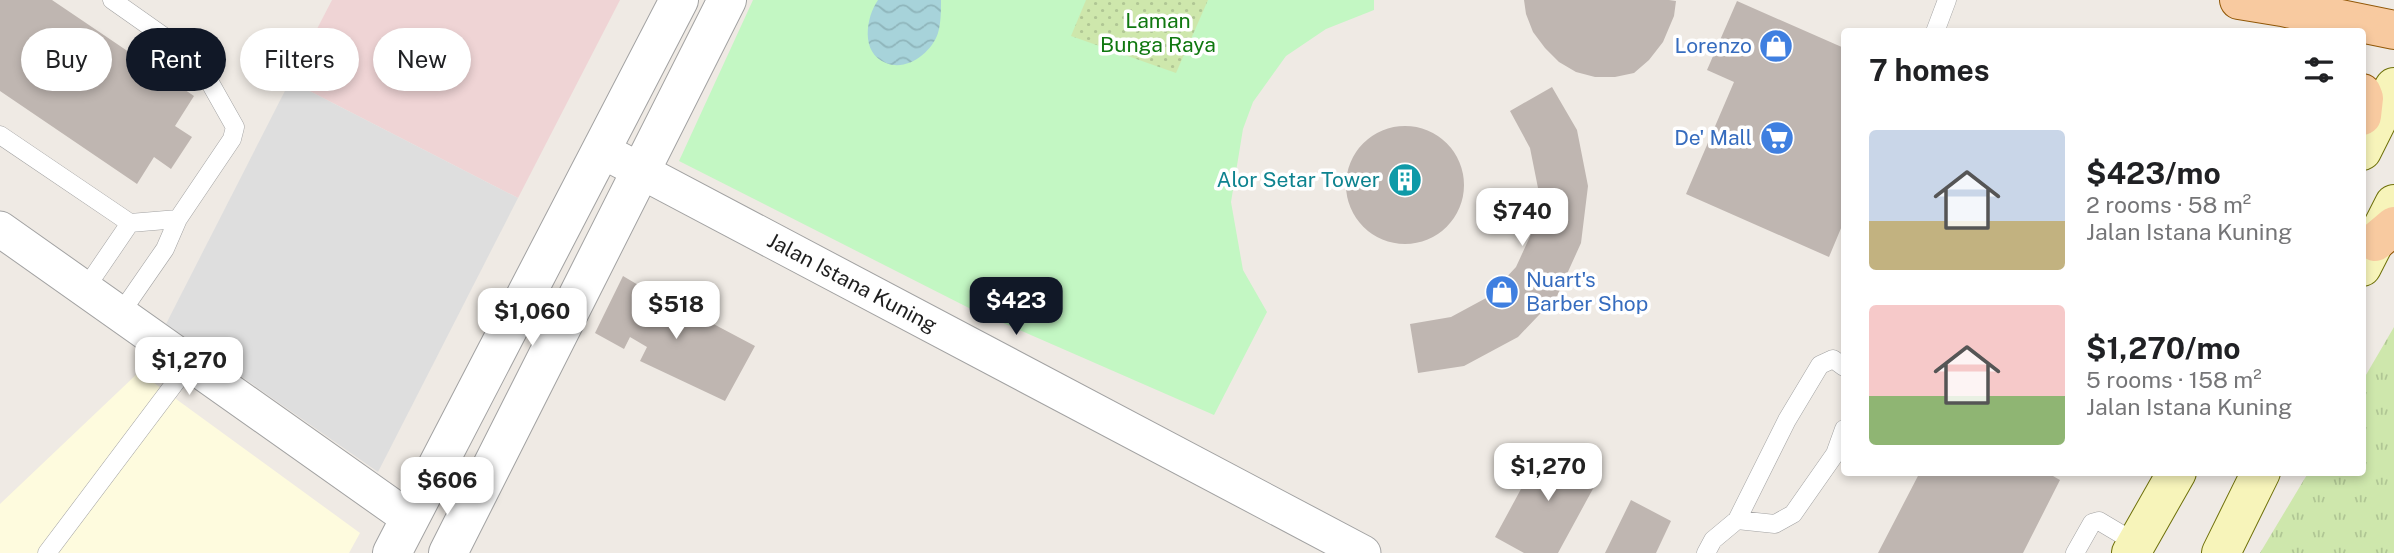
<!DOCTYPE html>
<meta charset="utf-8">
<style>
:root{--surface:#fff;--page:#f6f6f6;--text:#202124;--muted:#757577;--accent:#111827}
body{margin:0;font-family:"Public Sans",sans-serif;background:var(--page);color:var(--text);height:100vh;display:flex;flex-direction:column;font-size:26px;white-space:nowrap}
*{box-sizing:border-box;margin:0}
p{font-size:23px;color:var(--muted)}
.icon{flex:none;width:38px;height:38px;fill:none;stroke:currentColor;stroke-width:2;stroke-linecap:round;stroke-linejoin:round}
.map{position:relative;flex:1;overflow:hidden}
.drawer{position:absolute;left:1841px;top:28px;width:525px;height:448px;display:flex;flex-direction:column;background:var(--surface);border-radius:7px;box-shadow:0 4px 10px #0003}
.drawer>*{flex:none}
.guide{position:absolute;left:21px;top:28px;width:665px;height:63px;display:flex;gap:14px}
.price{position:absolute;translate:-50% -60px;padding:0 16px;border-radius:14px;background:#fff;color:#222;font-size:23px;line-height:46px;filter:drop-shadow(0 2px 4px #0008)}
.price::after{content:'';position:absolute;left:50%;top:42px;width:21px;height:16px;margin-left:-10px;background:inherit;clip-path:polygon(0 0,100% 0,50% 100%)}
.price.current{background:var(--accent);color:#fff}
ul{padding:0;list-style:none}
li{display:flex;align-items:center;gap:21px;height:175px;padding:0 28px}
li span{display:grid;place-items:center;flex:none;width:196px;height:140px;border-radius:7px;color:#555}
li>.icon{margin-inline-start:auto}
span .icon{width:84px;height:84px;fill:#fffc;stroke-width:1}
li b{font-size:30px}
h2{display:flex;justify-content:space-between;align-items:center;height:84px;padding:0 28px;font-size:30px}
.pill{padding:0 24px;border-radius:32px;background:var(--surface);box-shadow:0 4px 10px #0003;font-size:24px;line-height:63px}
.pill.current{background:var(--accent);color:#fff}
.map>svg:first-child{display:block}
.commercial{fill:#efd4d5}
.education{fill:#fefbde}
.grass{fill:url(#grass-tufts)}
.park{fill:#c3f7c3}
.garden{fill:url(#garden-dots)}
.parking{fill:#dedede}
.water{fill:url(#water-waves)}
.building{fill:#bfb6b1}
.lines{fill:none;stroke-linecap:round;stroke-linejoin:round}
.service-casing{stroke:#a2a2a2;stroke-width:19}
.minor-casing{stroke:#a2a2a2;stroke-width:37}
.tertiary-casing{stroke:#a2a2a2;stroke-width:40}
.secondary-casing{stroke:#6e7009;stroke-width:40}
.primary-casing{stroke:#915706;stroke-width:40}
.service{stroke:#fff;stroke-width:18}
.minor{stroke:#fff;stroke-width:35}
.tertiary{stroke:#fff;stroke-width:38}
.secondary{stroke:#f7f4ba;stroke-width:38}
.primary{stroke:#f8caa0;stroke-width:38}
.labels{text-anchor:middle;stroke-width:7;stroke-linejoin:round;paint-order:stroke}
.park-label{font-size:21px;fill:#107810;stroke:#fff}
.shop-label{font-size:21px;fill:#366cbe;stroke:#fff;text-anchor:end}
.culture-label{font-size:21px;fill:#0d838f;stroke:#fff;text-anchor:end}
.street-label{font-size:21px;fill:#1e1e1e;stroke:#fff}
</style>
<div class="map">
<svg width="2394" height="553" viewBox="0 0 2394 553">
<defs>
<pattern id="grass-tufts" width="24" height="20" patternUnits="userSpaceOnUse" patternTransform="scale(1.75)"><rect width="24" height="20" fill="#cee7ac"/><path d="M3 7l-1-3M5 7V3M7 7l1-3M15 17l-1-3M17 17v-4M19 17l1-3" fill="none" stroke="#b0c694"/></pattern>
<pattern id="garden-dots" width="8" height="8" patternUnits="userSpaceOnUse" patternTransform="scale(1.75)"><rect width="8" height="8" fill="#cee7ac"/><path d="M2 2h.1M6 6h.1" fill="none" stroke="#b0c694" stroke-width="1.8" stroke-linecap="round"/></pattern>
<pattern id="water-waves" width="16" height="10" patternUnits="userSpaceOnUse" patternTransform="scale(1.75)"><rect width="16" height="10" fill="#a7d3da"/><path d="M0 5q4-4 8 0t8 0" fill="none" stroke="#8fb5bb"/></pattern>
</defs>
<rect width="100%" height="100%" fill="#efeae4"/>
<path class="commercial" d="M332,0H620L518,198L290,81Z"/>
<path class="education" d="M139,372L360,533L349,553H0V504Z"/>
<path class="grass" d="M2394,327V553H2260L2308,473L2362,472L2363,380Z"/>
<path class="park" d="M753,0H1374V10L1326,29L1286,56L1253,102L1243,129L1231,202L1243,270L1267,312L1214,415L969,308L679,161Z"/>
<path class="garden" d="M1086,0H1208L1176,73L1071,36Z"/>
<path class="parking" d="M290,81L518,198L378,472L166,324Z"/>
<path class="water" d="M878,0H941C941,11 941,23 938,33C932,52 907,72 886,63C860,53 866,17 878,0Z"/>
<path class="building" d="M0,0H52L194,96L175,126L192,137L171,169L154,157L137,184L0,91Z
M1524,0H1669L1676,1L1674,16L1663,42L1649,60L1634,73L1615,77H1595L1576,72L1559,62L1545,48L1533,32L1526,14Z
M1737,1L1844,48V221L1829,257L1686,194L1734,82L1707,70Z
M1552,87L1577,130L1588,186L1581,243L1557,296L1518,337L1464,366L1418,373L1410,324L1451,317L1488,297L1516,267L1533,230L1538,188L1530,148L1510,111Z
M1346 185a59 59 0 1 1 118 0a59 59 0 1 1-118 0Z
M623,276L650,292L645,302L665,311L670,301L755,346L725,401L640,361L647,347L630,337L624,349L595,333Z
M1546,443L1601,474L1558,553H1524L1495,537Z
M1920,472H2046L2060,480L2023,553H1878Z
M1631,500L1671,521L1656,553H1605Z"/>
<g class="lines">
<g class="service-casing">
<path id="service" d="M1935,32L1947,0
M0,135L130,223L178,219L232,139L235,127L200,65L193,57L112,0
M85,289L130,223
M120,314L165,249L178,219
M1737,520L1775,524L1793,514L1835,454L1844,429
M47,553L190,363
M1706,553L1713,540L1737,520L1787,420L1820,365L1833,359L1844,367
M2075,553L2092,523L2099,521L2136,543"/>
</g>
<g class="minor-casing">
<g id="minor">
<path id="s1" d="M601,150L1363,553"/>
<path d="M0,229L410,519"/>
</g>
</g>
<g class="tertiary-casing">
<path id="tertiary" d="M392,553L679,0
M448,553L727,0"/>
</g>
<g class="secondary-casing">
<path id="secondary" d="M2362,151L2394,87
M2362,267L2394,204
M2131,553L2177,472
M2221,553L2261,472"/>
</g>
<g class="primary-casing">
<path id="primary" d="M2239,0L2282,7L2394,30
M2362,93L2364,98L2362,116
M2375,242L2394,226"/>
</g>
<use href="#service" class="service"/>
<use href="#minor" class="minor"/>
<use href="#tertiary" class="tertiary"/>
<use href="#secondary" class="secondary"/>
<use href="#primary" class="primary"/>
</g>
<defs>
<g id="shop-disc" transform="scale(1.75)"><circle r="9.5" fill="#3f7fe0" stroke="#fff"/><path d="M-5-2.5h2.3a2.7 3.5 0 0 1 5.4 0H5L5.5 6h-11ZM-1.5-2.5h3a1.5 2.3 0 0 0-3 0Z" fill="#fff"/></g>
<g id="supermarket-disc" transform="scale(1.75)"><circle r="9.5" fill="#3f7fe0" stroke="#fff"/><path d="M-6-5.5h2.5l.6 2H6L4.5 2H-2.5L-4.4-4H-6ZM-1.5 3.2a1.3 1.3 0 1 0 .1 0ZM3 3.2a1.3 1.3 0 1 0 .1 0Z" fill="#fff"/></g>
<g id="building-disc" transform="scale(1.75)"><circle r="9.5" fill="#0f9aa8" stroke="#fff"/><path d="M-4-6H4V6H1V3H-1V6H-4ZM-2.5-4.3h1.7v1.8h-1.7ZM.8-4.3h1.7v1.8H.8ZM-2.5-1h1.7V.8h-1.7ZM.8-1h1.7V.8H.8Z" fill="#fff"/></g>
</defs>
<g fill-rule="evenodd">
<use href="#shop-disc" x="1776" y="46"/>
<use href="#supermarket-disc" x="1777" y="138"/>
<use href="#building-disc" x="1405" y="180"/>
<use href="#shop-disc" x="1502" y="292"/>
</g>
<g class="labels">
<g class="park-label">
<text x="1158" y="28">Laman<tspan x="1158" dy="24">Bunga Raya</tspan></text>
</g>
<g class="shop-label">
<text x="1752" y="53">Lorenzo</text>
<text x="1752" y="145">De' Mall</text>
<text x="1526" y="287" text-anchor="start">Nuart's<tspan x="1526" dy="24">Barber Shop</tspan></text>
</g>
<g class="culture-label">
<text x="1380" y="187">Alor Setar Tower</text>
</g>
<g class="street-label">
<text dy="7" stroke="none"><textPath href="#s1" startOffset="284">Jalan Istana Kuning</textPath></text>
</g>
</g>
</svg>
<b class="price" style="left:1522px;top:248px">$740</b>
<b class="price current" style="left:1016px;top:337px">$423</b>
<b class="price" style="left:676px;top:341px">$518</b>
<b class="price" style="left:532px;top:348px">$1,060</b>
<b class="price" style="left:189px;top:397px">$1,270</b>
<b class="price" style="left:1548px;top:503px">$1,270</b>
<b class="price" style="left:447px;top:517px">$606</b>
<div class="guide">
<a class="pill">Buy</a>
<a class="pill current">Rent</a>
<a class="pill">Filters</a>
<a class="pill">New</a>
</div>
<section class="drawer">
<h2>7 homes<svg class="icon" aria-label="filters" viewBox="0 0 24 24"><path d="M4 7h16M4 17h16"/><circle cx="9" cy="7" r="2"/><circle cx="15" cy="17" r="2"/></svg></h2>
<ul>
<li><span style="background:linear-gradient(#c9d6e8 65%,#c2b280 0)"><svg class="icon" aria-label="home" viewBox="0 0 24 24"><path d="M3 11l9-7 9 7M6 9v11h12V9"/></svg></span><div><b>$423/mo</b><p>2 rooms · 58 m²</p><p>Jalan Istana Kuning</p></div></li>
<li><span style="background:linear-gradient(#f6c9c9 65%,#8fb573 0)"><svg class="icon" aria-label="home" viewBox="0 0 24 24"><path d="M3 11l9-7 9 7M6 9v11h12V9"/></svg></span><div><b>$1,270/mo</b><p>5 rooms · 158 m²</p><p>Jalan Istana Kuning</p></div></li>
</ul>
</section>
</div>
